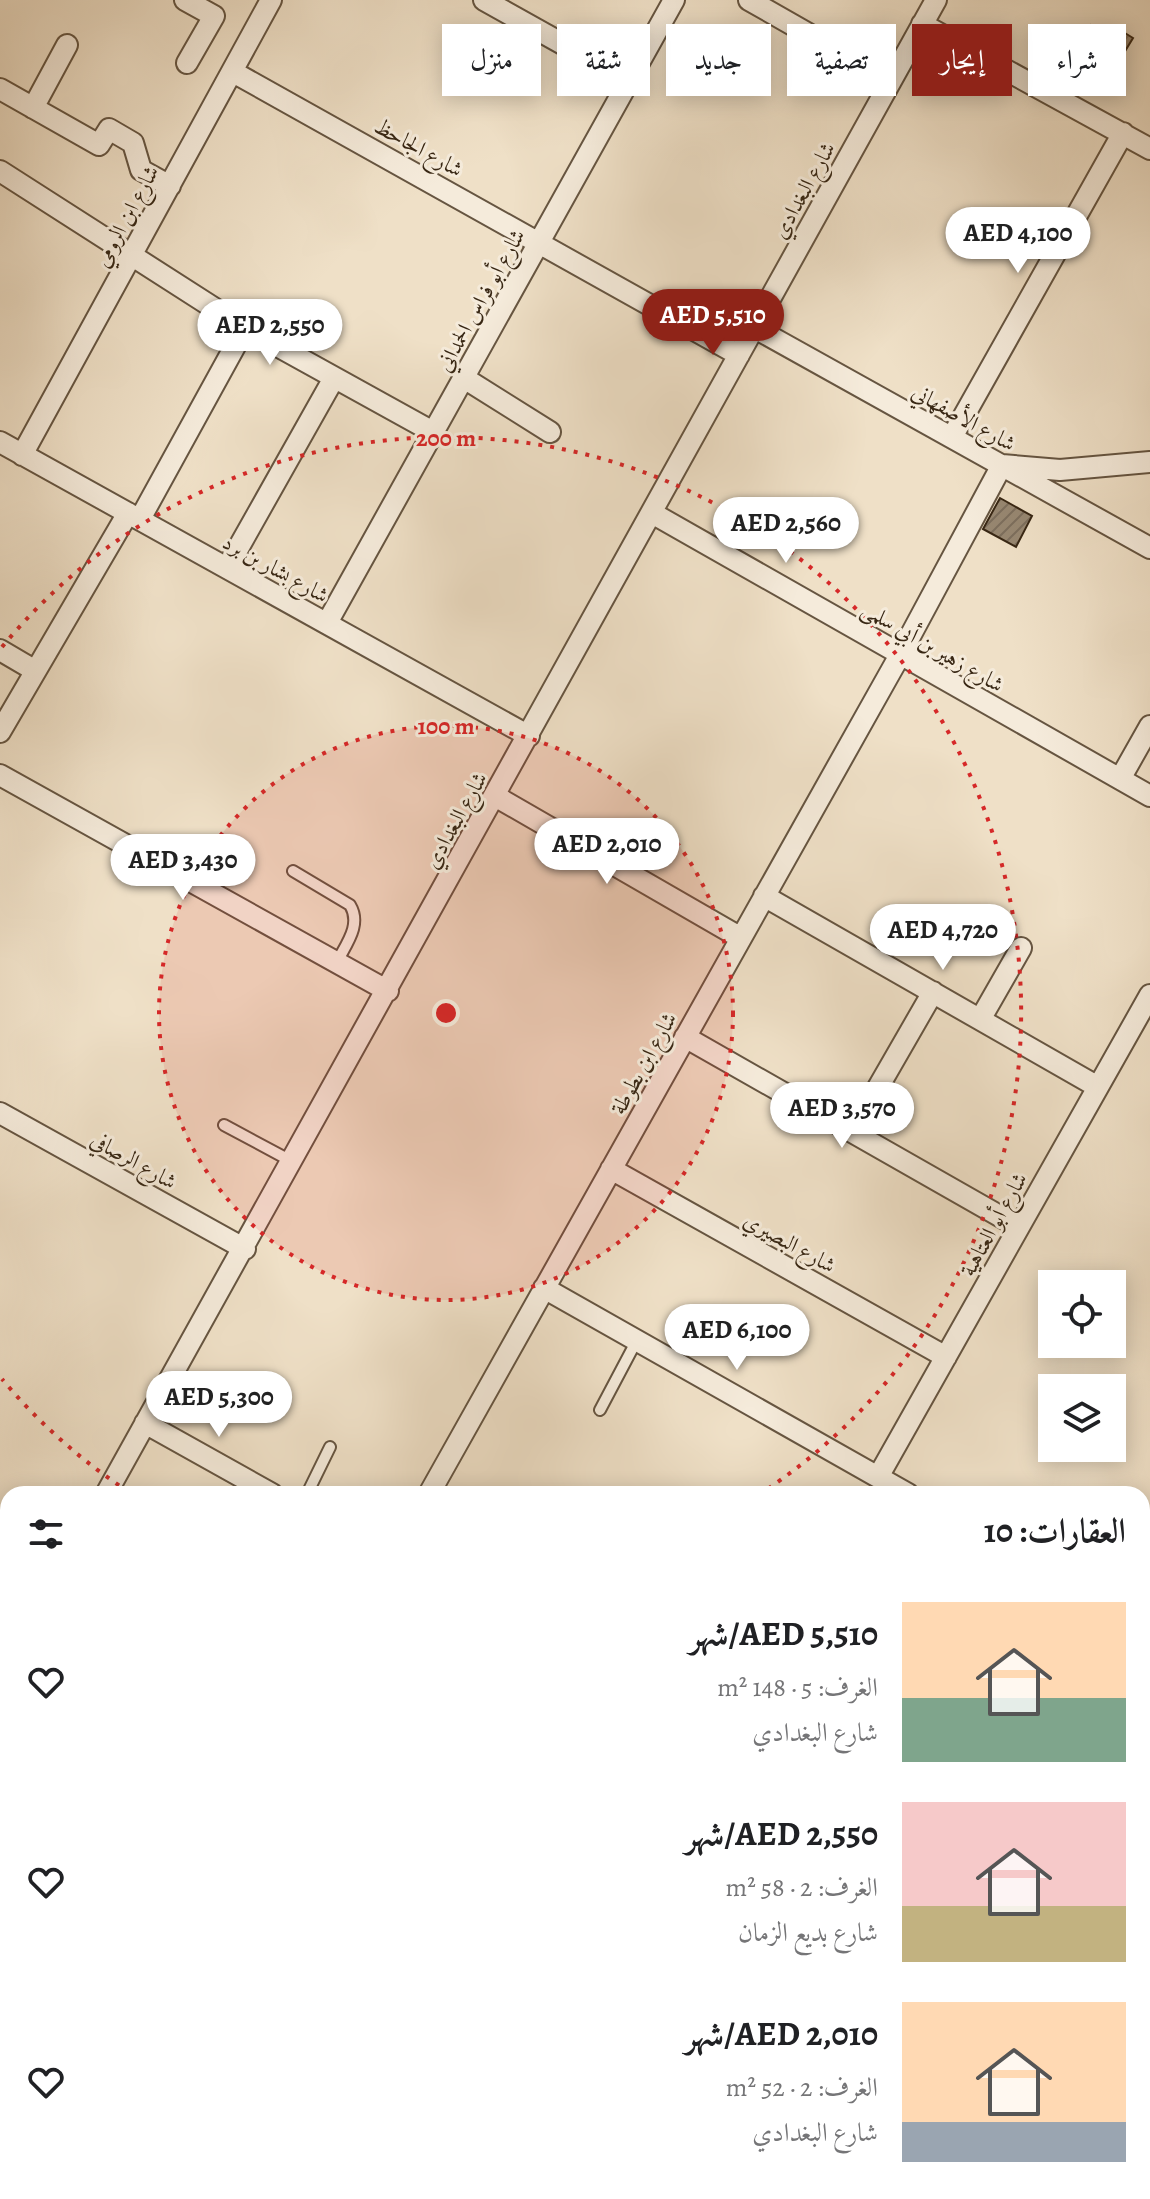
<!DOCTYPE html>
<html lang="ar">
<meta charset="utf-8">
<style>
:root{--surface:#fff;--page:#f6f6f6;--text:#202124;--muted:#757577;--accent:#8f2418}
body{margin:0;font-family:Alegreya,Amiri,serif;background:var(--page);color:var(--text);direction:rtl;height:100vh;display:flex;flex-direction:column;font-size:30px;white-space:nowrap}
*{box-sizing:border-box;margin:0}
p{font-size:26px;color:var(--muted)}
.icon{flex:none;width:44px;height:44px;fill:none;stroke:currentColor;stroke-width:2;stroke-linecap:round;stroke-linejoin:round}
.map{position:relative;flex:1;overflow:hidden;direction:ltr}
.side{position:absolute;left:0px;top:1486px;width:1150px;height:714px;display:flex;flex-direction:column;background:var(--surface);border-radius:24px 24px 0 0;box-shadow:0 4px 20px #0003;direction:rtl}
.side>*{flex:none}
.top-card{position:absolute;left:24px;top:24px;width:1102px;height:72px;direction:rtl;display:flex;gap:16px}
.controls{position:absolute;left:1038px;top:1270px;display:grid;gap:16px}
.controls a{display:grid;place-items:center;width:88px;height:88px;border-radius:0px;background:var(--surface);box-shadow:0 4px 20px #0003;font-size:40px}
.price{position:absolute;translate:-50% -68px;padding:0 18px;border-radius:28px;background:#fff;color:#222;font-size:26px;line-height:52px;filter:drop-shadow(0 2px 4px #0008)}
.price::after{content:'';position:absolute;left:50%;top:48px;width:24px;height:18px;margin-left:-12px;background:inherit;clip-path:polygon(0 0,100% 0,50% 100%)}
.price.active{background:var(--accent);color:#fff}
ul{padding:0;list-style:none}
li{display:flex;align-items:center;gap:24px;height:200px;padding:0 24px}
li span{display:grid;place-items:center;flex:none;width:224px;height:160px;border-radius:0px;color:#555}
li>.icon{margin-inline-start:auto}
span .icon{width:96px;height:96px;fill:#fffc;stroke-width:1}
li b{font-size:34px}
h2{display:flex;justify-content:space-between;align-items:center;height:96px;padding:0 24px;font-size:34px}
.pill{padding:0 28px;border-radius:0px;background:var(--surface);box-shadow:0 4px 20px #0003;font-size:28px;line-height:72px}
.pill.active{background:var(--accent);color:#fff}
.map>svg:first-child{display:block}
.building{fill:url(#building-hatch);stroke:#382714;stroke-width:2}
.lines{fill:none;stroke-linecap:round;stroke-linejoin:round}
.service-casing{stroke:#665541;stroke-width:14}
.minor-casing{stroke:#665541;stroke-width:24}
.tertiary-casing{stroke:#665541;stroke-width:28}
.service{stroke:#f5ebdb;stroke-width:10}
.minor{stroke:#f5ebdb;stroke-width:20}
.tertiary{stroke:#f5ebdb;stroke-width:24}
.ring{fill:none;stroke:#d62828;stroke-width:4;stroke-dasharray:4 8}
.labels{text-anchor:middle;stroke-width:6;stroke-linejoin:round;paint-order:stroke}
.street-label{font-size:22px;fill:#382714;stroke:#f5ebdb}
.centre{fill:#d62828;stroke:#f5ebdb;stroke-width:4}
.ring-label{font-size:24px;text-anchor:middle;font-weight:bold;fill:#d62828;stroke:#f5ebdb;stroke-width:6;stroke-linejoin:round;paint-order:stroke}
</style>
<div class="map">
<svg width="1150" height="2199" viewBox="0 0 1150 2199">
<defs>
<pattern id="building-hatch" width="6" height="6" patternUnits="userSpaceOnUse" patternTransform="scale(2)"><rect width="6" height="6" fill="#978771"/><path d="M-1 1l2-2M0 6l6-6M5 7l2-2" fill="none" stroke="#7c6e5c"/></pattern>
</defs>
<rect width="100%" height="100%" fill="#efe0c7"/>
<filter id="stains"><feTurbulence type="fractalNoise" baseFrequency=".0025" numOctaves="4"/><feColorMatrix values="0 0 0 0 .2 0 0 0 0 .09 0 0 0 0 .02 0 0 0 .5 -.17"/></filter>
<radialGradient id="worn" r=".72"><stop offset=".6" stop-color="#630" stop-opacity="0"/><stop offset="1" stop-color="#630" stop-opacity=".3"/></radialGradient>
<path class="building" d="M1091,25L1114,39L1120,30L1133,38L1116,66L1098,55L1091,67L1072,55Z
M1000,498L1032,516L1016,547L983,529Z"/>
<g class="lines">
<g class="service-casing">
<path id="service" d="M293,871L350,905C362,925 346,944 337,962
M224,1125L293,1162
M600,1410L637,1340
M307,1494L330,1447
M1142,1732L1150,1736
M0,1834H8
M0,1878L8,1863
M8,1884V1886
M0,1910L8,1915"/>
</g>
<g class="minor-casing">
<path id="minor" d="M185,0L214,16L187,63
M484,0L629,81
M749,0L891,81
M922,24L1150,149
M233,72L739,355
M0,89L99,145L109,129L133,143L141,170L170,186
M33,108L67,45
M0,171L245,328L433,432
M755,328L1150,548
M464,378L550,432
M952,437L1123,133
M0,442L529,736
M22,455L271,0
M652,513L1150,796
M140,519L245,328
M227,568L334,378
M327,623L674,0
M0,650L34,670
M0,732L128,513
M0,775L388,991
M1120,779L1150,726
M495,796L741,938
M764,896L1098,1087
M981,1018L1021,948
M685,1037L1019,1227
M0,1113L245,1249
M853,1131L933,992
M611,1169L946,1357
M544,1288L908,1494
M145,1423L272,1494
M878,1477L1150,995
M106,1494L936,0
M429,1494L900,655L1002,465L1060,470L1150,462
M1142,1594L1150,1579
M0,1686L8,1672
M0,2116L8,2118
M155,2192L168,2199
M33,2199L34,2192
M401,2199L405,2192
M807,2199L811,2192"/>
</g>
<g class="tertiary-casing">
<path id="tertiary" d="M0,1756L8,1760
M0,1795L8,1799
M780,2192L792,2199"/>
</g>
<use href="#service" class="service"/>
<use href="#minor" class="minor"/>
<use href="#tertiary" class="tertiary"/>
</g>
<circle cx="446" cy="1013" r="287" fill="#d62828" fill-opacity=".12"/>
<g class="ring">
<circle cx="446" cy="1013" r="287"/>
<path d="M129 1492A575 575 0 0 1 2 1379M2 647A575 575 0 1 1 763 1492"/>
</g>
<g class="labels">
<g class="street-label">
<text transform="translate(419 147) rotate(29)" y="8">شارع الجاحظ</text>
<text transform="translate(803 190) rotate(-61)" y="8">شارع البغدادي</text>
<text transform="translate(126 216) rotate(-62)" y="8">شارع ابن الرومي</text>
<text transform="translate(480 300) rotate(-61)" y="8">شارع أبو فراس الحمداني</text>
<text transform="translate(964 417) rotate(29)" y="8">شارع الأصفهاني</text>
<text transform="translate(276 568) rotate(29)" y="8">شارع بشار بن برد</text>
<text transform="translate(933 646) rotate(30)" y="8">شارع زهير بن أبي سلمى</text>
<text transform="translate(455 820) rotate(-61)" y="8">شارع البغدادي</text>
<text transform="translate(643 1063) rotate(-61)" y="8">شارع ابن بطوطة</text>
<text transform="translate(134 1160) rotate(29)" y="8">شارع الرصافي</text>
<text transform="translate(993 1224) rotate(-61)" y="8">شارع أبو العتاهية</text>
<text transform="translate(790 1242) rotate(29)" y="8">شارع البصيري</text>
</g>
</g>
<circle cx="446" cy="1013" r="12" class="centre"/>
<g class="ring-label">
<text x="446" y="446">200 m</text>
<text x="446" y="734">100 m</text>
</g>
<rect width="100%" height="100%" filter="url(#stains)"/>
<rect width="100%" height="100%" fill="url(#worn)"/>
</svg>
<div class="controls">
<a><svg class="icon" aria-label="locate" viewBox="0 0 24 24"><circle cx="12" cy="12" r="6"/><path d="M12 2v4M12 18v4M2 12h4M18 12h4"/></svg></a>
<a><svg class="icon" aria-label="layers" viewBox="0 0 24 24"><path d="M12 4l9 5-9 5-9-5zM3 14l9 5 9-5"/></svg></a>
</div>
<b class="price" style="left:1018px;top:275px">AED 4,100</b>
<b class="price active" style="left:713px;top:357px">AED 5,510</b>
<b class="price" style="left:270px;top:367px">AED 2,550</b>
<b class="price" style="left:786px;top:565px">AED 2,560</b>
<b class="price" style="left:607px;top:886px">AED 2,010</b>
<b class="price" style="left:183px;top:902px">AED 3,430</b>
<b class="price" style="left:943px;top:972px">AED 4,720</b>
<b class="price" style="left:842px;top:1150px">AED 3,570</b>
<b class="price" style="left:737px;top:1372px">AED 6,100</b>
<b class="price" style="left:219px;top:1439px">AED 5,300</b>
<div class="top-card">
<a class="pill">شراء</a>
<a class="pill active">إيجار</a>
<a class="pill">تصفية</a>
<a class="pill">جديد</a>
<a class="pill">شقة</a>
<a class="pill">منزل</a>
</div>
<section class="side">
<h2>العقارات: 10<svg class="icon" aria-label="filters" viewBox="0 0 24 24"><path d="M4 7h16M4 17h16"/><circle cx="9" cy="7" r="2"/><circle cx="15" cy="17" r="2"/></svg></h2>
<ul>
<li><span style="background:linear-gradient(#ffd9b3 60%,#7fa58c 0)"><svg class="icon" aria-label="home" viewBox="0 0 24 24"><path d="M3 11l9-7 9 7M6 9v11h12V9"/></svg></span><div><b>AED 5,510/شهر</b><p>الغرف: 5 · 148 m²</p><p>شارع البغدادي</p></div><svg class="icon" aria-label="heart" viewBox="0 0 24 24"><path d="M12 20l-8-8c-3-5 5-10 8-4 3-6 11-1 8 4z"/></svg></li>
<li><span style="background:linear-gradient(#f6c9c9 65%,#c2b280 0)"><svg class="icon" aria-label="home" viewBox="0 0 24 24"><path d="M3 11l9-7 9 7M6 9v11h12V9"/></svg></span><div><b>AED 2,550/شهر</b><p>الغرف: 2 · 58 m²</p><p>شارع بديع الزمان</p></div><svg class="icon" aria-label="heart" viewBox="0 0 24 24"><path d="M12 20l-8-8c-3-5 5-10 8-4 3-6 11-1 8 4z"/></svg></li>
<li><span style="background:linear-gradient(#ffd9b3 75%,#9aa5b1 0)"><svg class="icon" aria-label="home" viewBox="0 0 24 24"><path d="M3 11l9-7 9 7M6 9v11h12V9"/></svg></span><div><b>AED 2,010/شهر</b><p>الغرف: 2 · 52 m²</p><p>شارع البغدادي</p></div><svg class="icon" aria-label="heart" viewBox="0 0 24 24"><path d="M12 20l-8-8c-3-5 5-10 8-4 3-6 11-1 8 4z"/></svg></li>
</ul>
</section>
</div>
